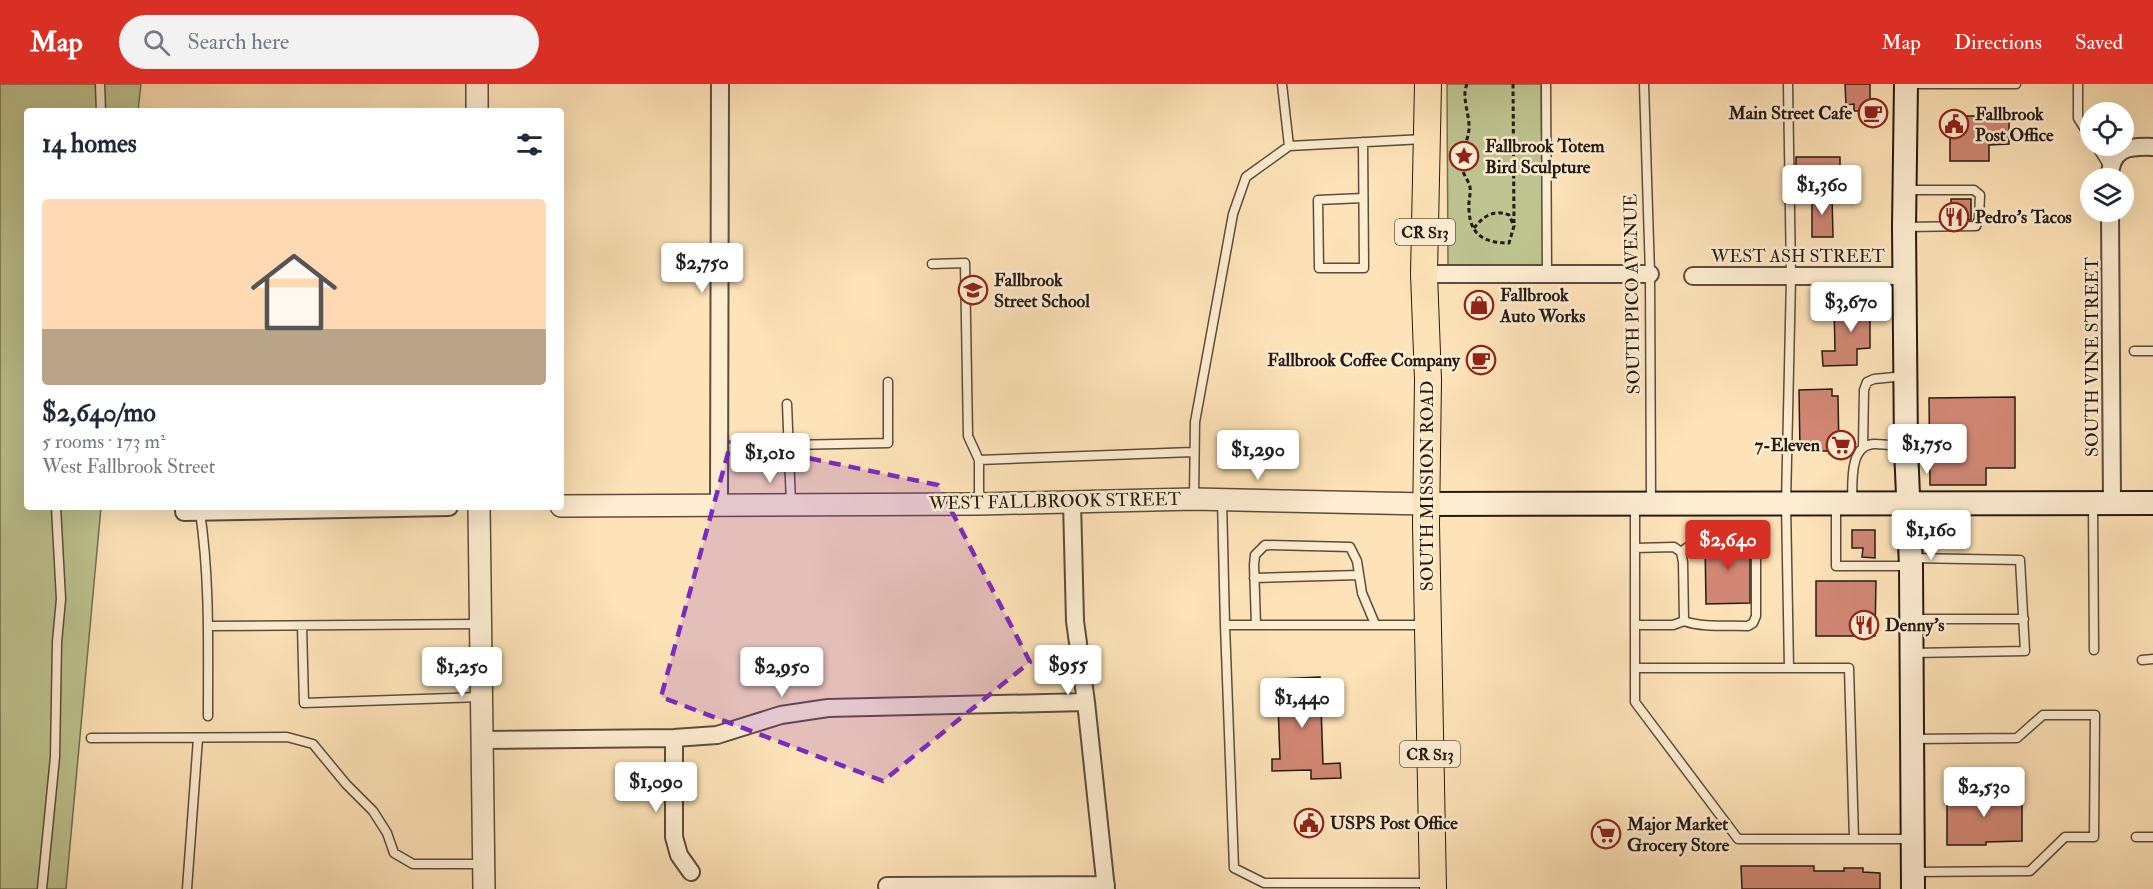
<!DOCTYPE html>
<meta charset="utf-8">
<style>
:root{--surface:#fff;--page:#f2f2f3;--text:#1f2937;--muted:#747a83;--accent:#d93025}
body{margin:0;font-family:"IM FELL Double Pica",serif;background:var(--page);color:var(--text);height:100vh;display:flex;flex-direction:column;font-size:22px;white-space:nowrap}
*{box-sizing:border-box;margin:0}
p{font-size:20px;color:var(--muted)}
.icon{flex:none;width:33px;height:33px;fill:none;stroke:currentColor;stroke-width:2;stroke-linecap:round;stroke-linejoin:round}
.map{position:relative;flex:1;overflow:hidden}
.panel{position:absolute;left:24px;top:24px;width:540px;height:402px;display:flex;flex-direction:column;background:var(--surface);border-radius:6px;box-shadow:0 6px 24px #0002}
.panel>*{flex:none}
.controls{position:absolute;left:2080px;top:18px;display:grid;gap:12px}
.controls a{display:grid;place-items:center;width:54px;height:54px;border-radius:50%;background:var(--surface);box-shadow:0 6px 24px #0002;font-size:30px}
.price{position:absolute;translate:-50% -51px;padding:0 14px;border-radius:6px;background:#fff;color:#222;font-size:20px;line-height:39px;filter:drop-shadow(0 2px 3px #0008)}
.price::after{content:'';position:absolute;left:50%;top:36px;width:18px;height:14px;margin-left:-9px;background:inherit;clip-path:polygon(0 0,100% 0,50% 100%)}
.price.on{background:var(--accent);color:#fff}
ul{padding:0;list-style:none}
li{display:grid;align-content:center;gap:12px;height:318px;padding:0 18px}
li span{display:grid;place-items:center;height:186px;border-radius:6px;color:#555}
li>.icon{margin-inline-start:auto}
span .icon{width:108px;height:108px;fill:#fffc;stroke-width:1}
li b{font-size:26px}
h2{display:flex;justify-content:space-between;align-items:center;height:72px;padding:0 18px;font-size:26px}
header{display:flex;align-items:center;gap:36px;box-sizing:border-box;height:84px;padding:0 30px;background:var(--accent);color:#fff}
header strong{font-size:28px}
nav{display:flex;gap:33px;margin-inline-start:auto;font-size:21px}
.search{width:420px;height:54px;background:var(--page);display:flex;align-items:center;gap:15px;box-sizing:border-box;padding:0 21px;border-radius:33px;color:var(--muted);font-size:22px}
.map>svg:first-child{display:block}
.green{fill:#bec490;stroke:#727052;stroke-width:1.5}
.building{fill:#d18774;stroke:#251b14;stroke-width:1.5}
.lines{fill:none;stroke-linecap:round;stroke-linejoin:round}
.service-casing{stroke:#5b4d3d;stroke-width:11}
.minor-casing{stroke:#5b4d3d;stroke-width:20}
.tertiary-casing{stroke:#5b4d3d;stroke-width:24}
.secondary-casing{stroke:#251b14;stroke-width:26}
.primary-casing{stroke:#251b14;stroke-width:28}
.path{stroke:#251b14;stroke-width:3;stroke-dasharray:4.5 3;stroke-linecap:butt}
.service{stroke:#feedd1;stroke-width:8}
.minor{stroke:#feedd1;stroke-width:16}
.tertiary{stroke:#feedd1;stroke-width:21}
.secondary{stroke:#feedd1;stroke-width:22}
.primary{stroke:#fee3b8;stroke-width:26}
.marked{fill:#7b2cbf;fill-opacity:0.2;stroke:#7b2cbf;stroke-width:4.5;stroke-dasharray:12 8;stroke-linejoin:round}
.labels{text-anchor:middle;stroke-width:5;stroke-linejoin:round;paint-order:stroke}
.shield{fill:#feedd1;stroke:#665a4d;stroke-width:1.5}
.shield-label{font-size:16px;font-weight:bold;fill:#251b14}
.poi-label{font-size:18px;font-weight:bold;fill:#251b14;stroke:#feedd1;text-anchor:start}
.street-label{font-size:18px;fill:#251b14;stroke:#feedd1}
</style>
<header>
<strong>Map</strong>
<div class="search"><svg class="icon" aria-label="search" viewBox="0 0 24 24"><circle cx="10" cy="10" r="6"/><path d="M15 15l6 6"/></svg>Search here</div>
<nav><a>Map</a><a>Directions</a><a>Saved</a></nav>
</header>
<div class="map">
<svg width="2153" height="805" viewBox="0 0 2153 805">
<rect width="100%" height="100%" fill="#fee3b8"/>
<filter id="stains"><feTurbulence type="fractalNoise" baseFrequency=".00333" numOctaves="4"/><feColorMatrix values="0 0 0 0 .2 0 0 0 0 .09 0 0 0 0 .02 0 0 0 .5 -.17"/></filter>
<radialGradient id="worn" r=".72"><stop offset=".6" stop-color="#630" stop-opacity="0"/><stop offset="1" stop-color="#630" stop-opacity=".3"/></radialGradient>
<path class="green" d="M0,0H141L138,27H27V423H101L66,805H0Z
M1447,0H1541L1543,181L1448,182Z"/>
<path class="building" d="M1845,0H1870V27H1854V20L1846,21Z
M1950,32H2009V60L1989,61V77H1950Z
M1796,73H1840V84L1796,85Z
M1812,111H1832L1833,153H1812Z
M1951,115H1971V136H1951Z
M1879,219L1880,233H1870V264L1857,265V281L1823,282L1822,267H1835L1834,220Z
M1832,305V312H1838L1839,367H1800L1799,306Z
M2015,313V384H1986V401H1930L1929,314Z
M1852,446H1875V474L1862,473L1863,464H1852Z
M1716,454H1737L1747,458L1750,463V519L1706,520L1705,458Z
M1816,497H1876L1875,552H1816Z
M1320,593L1323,680L1340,679L1341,694L1311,695V686L1272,687V675H1280L1277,595Z
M1947,708H2022V757L1986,758V761H1947Z
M1741,782H1814V787H1844V784H1863V788L1880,789V805H1742Z"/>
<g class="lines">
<g class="service-casing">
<path id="service" d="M100,0L101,27
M1282,0L1289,62
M1546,0L1547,190
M1644,0L1650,190L1651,419
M1788,0L1791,193L1786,420L1789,584
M1907,0H2016
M2078,0V34L2091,55
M2096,62L2110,84
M1363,114L1318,116L1319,184H1364L1363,58
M1904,143L1976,142L1979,135L1980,111L1974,106H1906
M932,180L965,179L968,352L979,376
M2134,267H2153
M787,320L791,420
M788,361L888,359V298
M1863,363L1864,306L1867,298L1874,295L1905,292
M1194,415L1195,338L1233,130L1246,93L1289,62L1424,55
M1222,416L1225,541H1424
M979,419V376L1193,368
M1852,419C1853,401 1848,360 1875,360C1885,360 1895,362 1904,363
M1635,420V618L1738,755H1911
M1836,420V482H1909
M2093,420L2094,566
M200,428C210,495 208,564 208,632
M1635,464L1674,463L1681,468L1683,478L1684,537L1673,541H1635
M1681,468C1688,463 1696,456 1705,451C1713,446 1745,445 1752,453C1753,454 1756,461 1756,462V532L1753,539L1748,542C1727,541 1704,544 1684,537
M1911,474L2020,476L2025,567L1912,569
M1254,494L1359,491
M1912,535H2024
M1225,541L1234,784L1264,799H1430
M1256,541L1254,481L1255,471L1265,461L1350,463L1357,477L1362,509L1375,540
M208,542L480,540
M302,542L304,619L481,613
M2142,576L2153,575
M1635,584H1849L1854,755
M91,654L287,653L313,660L346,700L373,727L387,749L394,769L413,780H483
M1913,655L2017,654L2043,631H2095L2094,753H2065L2030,787L1914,788
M2136,753H2153
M42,805L55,673L57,558L61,515L56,423
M187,805L198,654"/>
</g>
<g class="minor-casing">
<path id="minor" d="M2110,94C2110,64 2128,62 2153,63
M2110,128L2112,419
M1424,190H1650
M1693,192H1904
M1072,418L1075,537L1086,618L1106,805
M719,420L720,0
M184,428L449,423
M674,654V753L679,771L691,788
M482,656L674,654L717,651L781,631L828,624L1086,618
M887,802L1106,801"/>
</g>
<g class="tertiary-casing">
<path id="tertiary" d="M477,0V27
M561,422L979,420L1194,415L1426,420
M479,423L484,805"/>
</g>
<g class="secondary-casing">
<path id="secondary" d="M1906,0L1904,143L1906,364L1911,482L1913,805
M1426,420L2153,419"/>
</g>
<g class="primary-casing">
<path id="primary" d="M1428,0L1424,190L1428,296L1426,440L1433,805"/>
</g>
<path class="path" d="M1467,0C1461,13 1470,31 1469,45C1468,58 1460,69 1461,81C1462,89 1468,95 1470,103C1471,110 1468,118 1469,126C1470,152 1486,159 1509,159L1514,142L1509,131C1493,125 1484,132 1474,144
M1513,0L1514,139"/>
<use href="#service" class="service"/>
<use href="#minor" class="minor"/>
<use href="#tertiary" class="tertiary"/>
<use href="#secondary" class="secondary"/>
<use href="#primary" class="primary"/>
</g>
<path class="marked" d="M731,358L938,401L1030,578L883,697L661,613Z"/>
<defs>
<g id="cafe-ring" transform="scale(1.5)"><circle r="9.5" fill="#feedd1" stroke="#8f2418" stroke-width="1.5"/><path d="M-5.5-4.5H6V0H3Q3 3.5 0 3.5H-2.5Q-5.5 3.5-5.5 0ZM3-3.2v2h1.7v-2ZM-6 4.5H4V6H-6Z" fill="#8f2418"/></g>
<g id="civic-ring" transform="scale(1.5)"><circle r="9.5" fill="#feedd1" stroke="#8f2418" stroke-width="1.5"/><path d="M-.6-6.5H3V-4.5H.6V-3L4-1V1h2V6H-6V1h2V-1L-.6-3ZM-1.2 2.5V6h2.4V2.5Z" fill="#8f2418"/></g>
<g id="sight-ring" transform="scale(1.5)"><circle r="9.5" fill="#feedd1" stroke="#8f2418" stroke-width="1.5"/><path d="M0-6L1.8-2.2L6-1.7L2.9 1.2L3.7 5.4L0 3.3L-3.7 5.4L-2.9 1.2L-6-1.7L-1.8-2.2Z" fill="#8f2418"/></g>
<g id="restaurant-ring" transform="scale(1.5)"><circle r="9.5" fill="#feedd1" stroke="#8f2418" stroke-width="1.5"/><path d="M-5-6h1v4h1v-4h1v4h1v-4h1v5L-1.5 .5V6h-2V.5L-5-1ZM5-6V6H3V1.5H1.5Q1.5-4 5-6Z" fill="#8f2418"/></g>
<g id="school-ring" transform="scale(1.5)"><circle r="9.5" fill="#feedd1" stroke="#8f2418" stroke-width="1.5"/><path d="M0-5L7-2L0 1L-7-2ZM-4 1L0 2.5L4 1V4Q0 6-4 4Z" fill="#8f2418"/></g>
<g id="shop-ring" transform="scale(1.5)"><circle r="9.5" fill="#feedd1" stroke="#8f2418" stroke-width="1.5"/><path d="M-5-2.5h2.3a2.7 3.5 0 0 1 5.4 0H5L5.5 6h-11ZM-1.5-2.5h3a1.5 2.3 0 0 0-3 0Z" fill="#8f2418"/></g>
<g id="supermarket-ring" transform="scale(1.5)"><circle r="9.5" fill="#feedd1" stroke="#8f2418" stroke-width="1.5"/><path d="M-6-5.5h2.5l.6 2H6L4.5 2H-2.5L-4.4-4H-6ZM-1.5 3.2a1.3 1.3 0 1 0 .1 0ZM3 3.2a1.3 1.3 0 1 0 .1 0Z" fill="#8f2418"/></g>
</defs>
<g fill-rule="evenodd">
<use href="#cafe-ring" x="1873" y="29"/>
<use href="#civic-ring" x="1954" y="40"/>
<use href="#sight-ring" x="1464" y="72"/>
<use href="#restaurant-ring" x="1954" y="133"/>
<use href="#school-ring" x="973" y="206"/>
<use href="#shop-ring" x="1479" y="221"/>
<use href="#cafe-ring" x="1481" y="276"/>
<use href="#supermarket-ring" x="1841" y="361"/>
<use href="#restaurant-ring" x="1864" y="541"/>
<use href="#civic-ring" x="1309" y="739"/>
<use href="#supermarket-ring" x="1606" y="750"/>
</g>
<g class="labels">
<g class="shield">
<rect x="1395" y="135" width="60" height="26" rx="4.5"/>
<rect x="1400" y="657" width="60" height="26" rx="4.5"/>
</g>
<g class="shield-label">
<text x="1425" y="154">CR S13</text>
<text x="1430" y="676">CR S13</text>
</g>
<g class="poi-label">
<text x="1852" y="35" text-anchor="end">Main Street Cafe</text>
<text x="1975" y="36">Fallbrook<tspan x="1975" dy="21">Post Office</tspan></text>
<text x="1485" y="68">Fallbrook Totem<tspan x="1485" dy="21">Bird Sculpture</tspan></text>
<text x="1975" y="139">Pedro's Tacos</text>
<text x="994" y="202">Fallbrook<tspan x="994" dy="21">Street School</tspan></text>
<text x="1500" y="217">Fallbrook<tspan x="1500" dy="21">Auto Works</tspan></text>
<text x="1460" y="282" text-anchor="end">Fallbrook Coffee Company</text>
<text x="1820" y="367" text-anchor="end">7-Eleven</text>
<text x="1885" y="547">Denny's</text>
<text x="1330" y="745">USPS Post Office</text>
<text x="1627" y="746">Major Market<tspan x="1627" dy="21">Grocery Store</tspan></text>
</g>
<g class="street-label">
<text x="1798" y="178">WEST ASH STREET</text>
<text transform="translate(1632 210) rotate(-91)" y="6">SOUTH PICO AVENUE</text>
<text transform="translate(2092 273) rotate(-90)" y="6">SOUTH VINE STREET</text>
<text transform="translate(1427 402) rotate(-90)" y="6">SOUTH MISSION ROAD</text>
<text transform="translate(1055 417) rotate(-1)" y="6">WEST FALLBROOK STREET</text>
</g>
</g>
<rect width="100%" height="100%" filter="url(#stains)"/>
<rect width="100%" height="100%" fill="url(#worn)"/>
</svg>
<div class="controls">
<a><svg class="icon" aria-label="locate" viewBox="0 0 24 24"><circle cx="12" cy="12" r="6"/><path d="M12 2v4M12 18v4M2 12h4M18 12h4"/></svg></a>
<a><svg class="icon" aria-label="layers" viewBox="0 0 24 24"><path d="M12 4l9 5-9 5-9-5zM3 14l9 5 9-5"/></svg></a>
</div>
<b class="price" style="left:1822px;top:132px">$1,360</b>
<b class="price" style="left:702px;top:210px">$2,750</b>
<b class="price" style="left:1851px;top:249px">$3,670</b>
<b class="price" style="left:1927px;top:391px">$1,750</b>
<b class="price" style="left:1258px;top:397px">$1,290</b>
<b class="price" style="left:770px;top:400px">$1,010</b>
<b class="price" style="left:1931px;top:477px">$1,160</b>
<b class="price on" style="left:1728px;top:487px">$2,640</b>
<b class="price" style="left:1068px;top:612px">$955</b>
<b class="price" style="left:462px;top:614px">$1,250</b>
<b class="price" style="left:782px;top:614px">$2,950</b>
<b class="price" style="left:1302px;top:645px">$1,440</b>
<b class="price" style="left:656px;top:729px">$1,090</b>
<b class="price" style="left:1984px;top:734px">$2,530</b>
<section class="panel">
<h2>14 homes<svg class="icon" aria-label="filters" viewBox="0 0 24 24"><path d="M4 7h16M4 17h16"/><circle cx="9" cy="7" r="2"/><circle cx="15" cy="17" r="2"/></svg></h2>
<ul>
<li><span style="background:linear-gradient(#ffd9b3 70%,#b9a48a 0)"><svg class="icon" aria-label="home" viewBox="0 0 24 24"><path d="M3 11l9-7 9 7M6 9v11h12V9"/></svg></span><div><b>$2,640/mo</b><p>5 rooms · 173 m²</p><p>West Fallbrook Street</p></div></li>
</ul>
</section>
</div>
